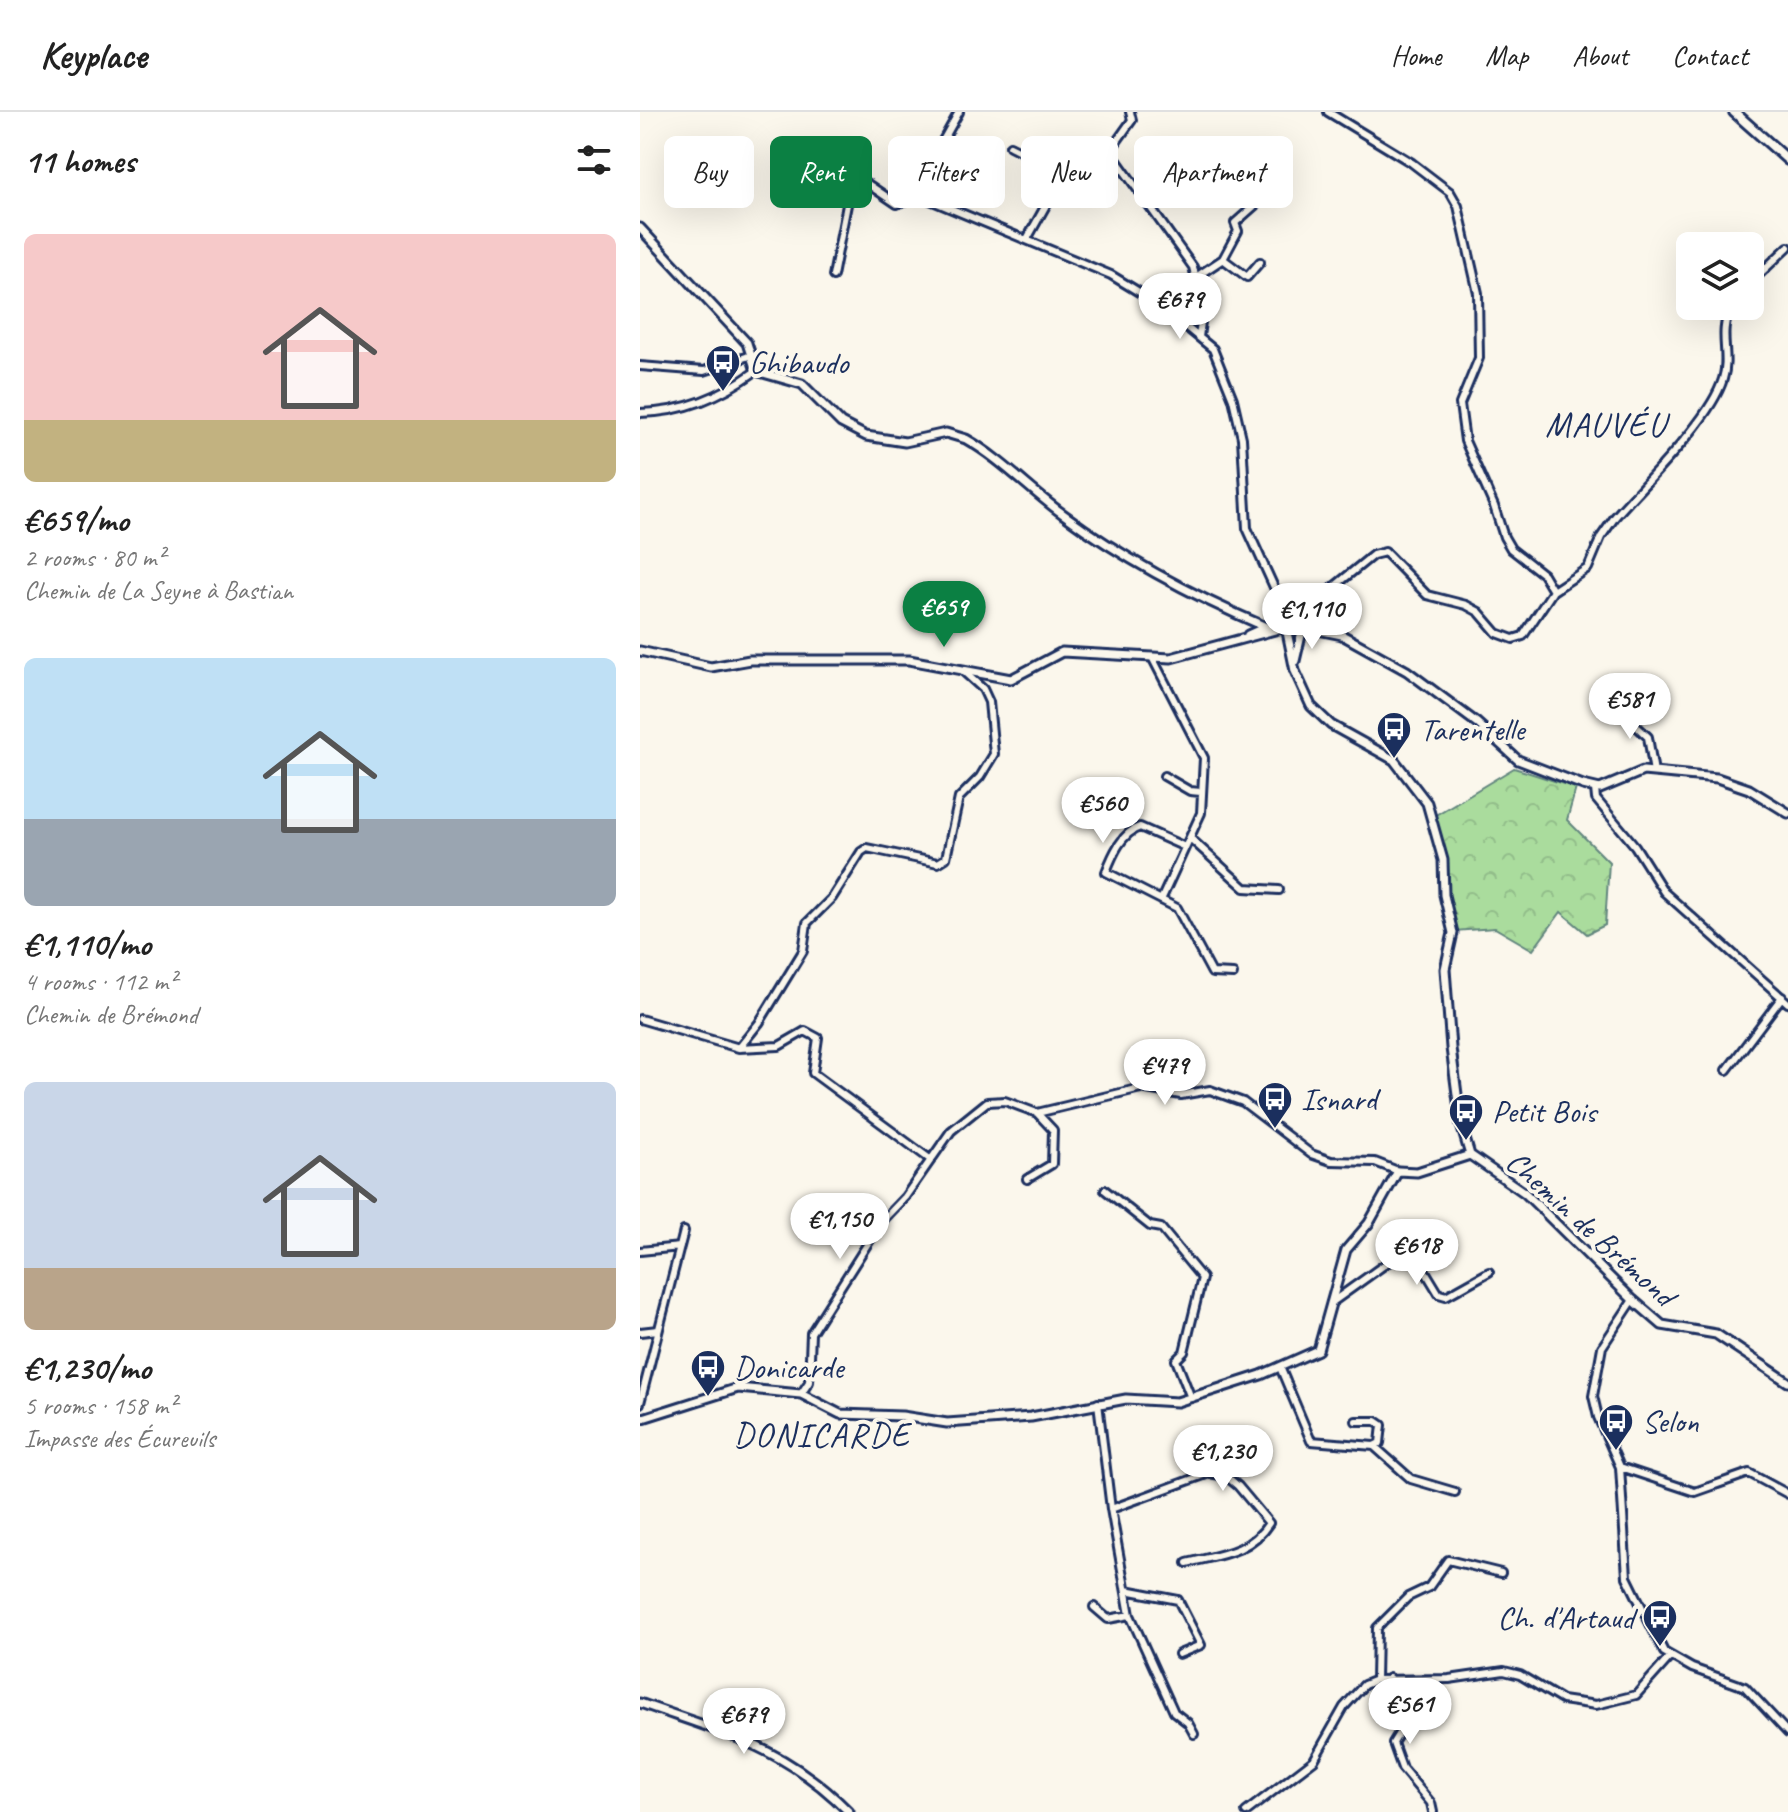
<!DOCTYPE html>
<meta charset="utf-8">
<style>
:root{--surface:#fff;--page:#f2f2f2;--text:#222;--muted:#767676;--line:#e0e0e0;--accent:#0b8043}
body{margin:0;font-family:Caveat,sans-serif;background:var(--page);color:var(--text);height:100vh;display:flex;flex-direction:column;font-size:30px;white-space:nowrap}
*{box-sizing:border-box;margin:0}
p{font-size:26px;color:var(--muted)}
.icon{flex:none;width:44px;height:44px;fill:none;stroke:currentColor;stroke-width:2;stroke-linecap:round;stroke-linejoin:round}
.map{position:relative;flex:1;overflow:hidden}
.drawer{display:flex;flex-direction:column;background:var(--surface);width:640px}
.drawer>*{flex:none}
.guide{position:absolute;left:24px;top:24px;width:760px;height:72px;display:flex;gap:16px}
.fabs{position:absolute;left:1036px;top:120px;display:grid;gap:16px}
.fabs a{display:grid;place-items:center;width:88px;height:88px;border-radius:12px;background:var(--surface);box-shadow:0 8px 32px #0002;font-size:40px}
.price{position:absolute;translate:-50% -68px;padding:0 18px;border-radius:28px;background:#fff;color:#222;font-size:26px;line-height:52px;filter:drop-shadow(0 2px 4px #0008)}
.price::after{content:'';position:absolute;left:50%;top:48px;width:24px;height:18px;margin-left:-12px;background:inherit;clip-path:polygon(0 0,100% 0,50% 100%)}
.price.active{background:var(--accent);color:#fff}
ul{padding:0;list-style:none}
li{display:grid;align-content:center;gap:16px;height:424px;padding:0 24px}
li span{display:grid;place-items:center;height:248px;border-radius:12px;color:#555}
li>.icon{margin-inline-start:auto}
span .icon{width:144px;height:144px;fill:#fffc;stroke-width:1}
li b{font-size:34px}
h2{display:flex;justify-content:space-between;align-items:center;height:96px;padding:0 24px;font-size:34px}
.chip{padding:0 28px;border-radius:12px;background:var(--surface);box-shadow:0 8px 32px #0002;font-size:28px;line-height:72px}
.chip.active{background:var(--accent);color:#fff}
header{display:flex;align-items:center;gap:48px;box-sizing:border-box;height:112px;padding:0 40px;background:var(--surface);border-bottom:2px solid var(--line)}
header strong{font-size:38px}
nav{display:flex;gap:44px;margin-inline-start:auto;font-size:28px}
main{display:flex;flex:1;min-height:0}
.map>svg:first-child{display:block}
.forest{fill:url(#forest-crowns);stroke:#62867e;stroke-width:2}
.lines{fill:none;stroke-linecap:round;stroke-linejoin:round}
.minor-casing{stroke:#1b2f5e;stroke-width:12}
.tertiary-casing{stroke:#1b2f5e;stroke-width:13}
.secondary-casing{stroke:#1b2f5e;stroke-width:14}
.minor{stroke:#fbf7ec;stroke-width:6}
.tertiary{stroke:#fbf7ec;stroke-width:7}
.secondary{stroke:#fbf7ec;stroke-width:8}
.labels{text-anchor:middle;stroke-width:8;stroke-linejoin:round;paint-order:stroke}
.poi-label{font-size:32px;fill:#1b2f5e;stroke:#fbf7ec;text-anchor:start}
.street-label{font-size:32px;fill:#1b2f5e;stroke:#fbf7ec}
.neighbourhood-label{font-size:34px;letter-spacing:2px;fill:#1b2f5e;stroke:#fbf7ec}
</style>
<header>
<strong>Keyplace</strong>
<nav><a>Home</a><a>Map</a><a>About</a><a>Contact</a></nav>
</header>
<main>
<section class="drawer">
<h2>11 homes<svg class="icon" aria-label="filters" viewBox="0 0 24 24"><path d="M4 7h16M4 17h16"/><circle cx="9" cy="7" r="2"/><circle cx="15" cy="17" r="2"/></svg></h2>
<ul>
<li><span style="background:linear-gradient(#f6c9c9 75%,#c2b280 0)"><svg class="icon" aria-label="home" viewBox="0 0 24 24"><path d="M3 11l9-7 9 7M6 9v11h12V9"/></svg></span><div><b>€659/mo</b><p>2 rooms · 80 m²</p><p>Chemin de La Seyne à Bastian</p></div></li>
<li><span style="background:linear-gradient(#bfe0f5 65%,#9aa5b1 0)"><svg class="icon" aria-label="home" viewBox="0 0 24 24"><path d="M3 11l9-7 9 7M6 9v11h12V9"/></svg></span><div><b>€1,110/mo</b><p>4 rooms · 112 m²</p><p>Chemin de Brémond</p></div></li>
<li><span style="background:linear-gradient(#c9d6e8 75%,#b9a48a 0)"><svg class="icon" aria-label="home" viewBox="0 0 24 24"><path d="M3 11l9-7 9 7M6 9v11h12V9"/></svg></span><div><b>€1,230/mo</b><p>5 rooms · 158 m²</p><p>Impasse des Écureuils</p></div></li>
</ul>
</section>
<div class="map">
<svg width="1148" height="1700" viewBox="0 0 1148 1700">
<defs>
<pattern id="forest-crowns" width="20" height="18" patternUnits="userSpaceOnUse" patternTransform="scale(2)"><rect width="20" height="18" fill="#aadc9d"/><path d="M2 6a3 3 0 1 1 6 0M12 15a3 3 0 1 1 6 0" fill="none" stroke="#92bd8a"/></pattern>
</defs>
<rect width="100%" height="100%" fill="#fbf7ec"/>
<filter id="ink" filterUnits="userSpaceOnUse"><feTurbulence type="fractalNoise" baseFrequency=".0125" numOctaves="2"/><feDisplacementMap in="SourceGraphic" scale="16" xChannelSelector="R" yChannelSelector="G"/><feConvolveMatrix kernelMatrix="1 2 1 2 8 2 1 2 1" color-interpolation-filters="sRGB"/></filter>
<g filter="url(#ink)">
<path class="forest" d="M874,656L936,676L927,708L969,750L965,813L947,822L921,800L893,838L855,816L814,819L794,704Z"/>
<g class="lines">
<g class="minor-casing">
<path id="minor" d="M490,0L492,8L470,39L553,155L563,195L559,225
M688,0L772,51L810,80L818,94L838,181L839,246L820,292L825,329L854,394L864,425L871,437L903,462L913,479
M370,34L424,61L387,127
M273,85L271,77L292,48L319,0
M583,147L607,165L620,150
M193,164L213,62L257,92L278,83L471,163L517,191L573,237L593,287L602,326L607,416L643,495L646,515
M556,165L583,147L598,119L595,111L621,88
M1110,171L1148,135
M0,254L64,259L112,243
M0,301C44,300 80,285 116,259
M638,516L634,505L639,497L690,478L733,443L745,440L787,483L826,493L839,500L857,521L873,527L883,524L913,479L948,456L961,425L975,405C1005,370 1070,309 1083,267C1091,241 1077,224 1091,194
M513,547L564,646L561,701L521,788
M976,595L1008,625L1014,660
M524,664L550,679L561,680
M955,677L956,687L995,734L1024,780L1148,891
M550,726L605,776L639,778
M545,735L500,715C482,720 472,744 466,760L537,796L572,861L593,862
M0,907L99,936L139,934L165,919L178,926L173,961L291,1048
M99,936L119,911L163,839L167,811L192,786L221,740L227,736L298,751L306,746L319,686L340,665L354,642L349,590L343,577L323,559
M1087,958L1142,885
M387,1067L412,1052L413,1018L397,1001
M465,1078L510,1114L521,1116L562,1166L544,1240L536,1248L551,1286
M0,1139L40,1135
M993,1188L962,1235L953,1284L958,1305L980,1355L987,1465L1024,1540L1052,1556L1105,1575L1148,1621
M691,1191L751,1148L779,1149L799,1182L806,1184L849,1160
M0,1220L18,1218
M640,1255L671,1329L734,1334L740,1331L742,1313L736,1309H716
M161,1282L169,1270L171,1221L242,1109L265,1085L311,1019L347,990L365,989L397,1001L501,976L541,983L570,978L603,990L671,1042L691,1049L735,1050L758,1059
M0,1291L44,1119
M458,1291L471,1397L490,1503L534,1600L548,1611L554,1622
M734,1334L771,1367L815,1380
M980,1355L1055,1380L1109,1361L1148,1382
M471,1397L569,1361L586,1364L598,1374L629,1411C610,1441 579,1443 547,1451
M486,1478L538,1488L561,1533L539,1542
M454,1495L468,1507L490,1503
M749,1566L761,1618L753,1631L762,1656L791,1691L793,1700
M736,1568L737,1516L768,1485L789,1475L808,1448L861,1461
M606,1700L674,1648L704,1595L724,1573L736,1568L809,1567L864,1559L880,1563L922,1588L956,1593L996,1583L1030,1545"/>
</g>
<g class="tertiary-casing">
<path id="tertiary" d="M0,116L107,231L116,259L162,272L201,311L226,324L265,330L306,321L326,327C361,347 390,378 423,402C484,447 556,485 626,515
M646,515L655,559L671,594L691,613L754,648L787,691L803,748L804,783L813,821L805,857L811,936L821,1013L830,1043L885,1081L993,1188L1022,1213L1076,1222L1148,1270
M608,523L626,515H663L702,523L767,559L837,611L878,648L943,673L960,677L1003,659L1077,666L1109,677L1148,701
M0,539L71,555L110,548H269L371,567L422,540L531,546L646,515
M655,549L663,515
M0,1307L98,1276L161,1282L200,1302L262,1304L307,1311L391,1305L486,1287L537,1290L621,1263L678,1238L706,1138L729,1111L758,1059L777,1060L830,1043
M0,1591C84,1621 144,1634 209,1700"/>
</g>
<g class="secondary-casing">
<path id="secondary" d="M1094,0L1148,48"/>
</g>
<use href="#minor" class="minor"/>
<use href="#tertiary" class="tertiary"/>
<use href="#secondary" class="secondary"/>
</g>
</g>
<defs>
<g id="bus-pin" transform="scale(1.8)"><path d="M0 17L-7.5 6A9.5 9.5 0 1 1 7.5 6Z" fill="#1b2f5e" stroke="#fbf7ec"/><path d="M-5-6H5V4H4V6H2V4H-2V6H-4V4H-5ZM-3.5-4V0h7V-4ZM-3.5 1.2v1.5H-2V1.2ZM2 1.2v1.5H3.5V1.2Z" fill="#fff"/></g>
</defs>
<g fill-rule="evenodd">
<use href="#bus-pin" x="83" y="250"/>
<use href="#bus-pin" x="754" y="617"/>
<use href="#bus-pin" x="635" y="987"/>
<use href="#bus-pin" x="826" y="999"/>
<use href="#bus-pin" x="68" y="1255"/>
<use href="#bus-pin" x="976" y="1309"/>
<use href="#bus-pin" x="1020" y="1505"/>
</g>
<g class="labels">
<g class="poi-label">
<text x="109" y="261">Ghibaudo</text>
<text x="780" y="628">Tarentelle</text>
<text x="661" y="998">Isnard</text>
<text x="852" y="1010">Petit Bois</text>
<text x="94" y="1266">Donicarde</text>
<text x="1002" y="1320">Selon</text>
<text x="994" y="1516" text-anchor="end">Ch. d'Artaud</text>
</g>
<g class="street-label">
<text transform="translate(951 1116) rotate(42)" y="11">Chemin de Brémond</text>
</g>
<g class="neighbourhood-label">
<text x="966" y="324">MAUVÉU</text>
<text x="182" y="1334">DONICARDE</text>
</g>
</g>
</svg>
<div class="fabs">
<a><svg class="icon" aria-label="layers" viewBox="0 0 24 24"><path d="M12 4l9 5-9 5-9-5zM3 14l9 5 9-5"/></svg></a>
</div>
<b class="price" style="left:540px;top:229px">€679</b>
<b class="price active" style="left:304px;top:537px">€659</b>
<b class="price" style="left:672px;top:539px">€1,110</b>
<b class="price" style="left:990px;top:629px">€581</b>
<b class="price" style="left:463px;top:733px">€560</b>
<b class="price" style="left:525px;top:995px">€479</b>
<b class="price" style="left:200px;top:1149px">€1,150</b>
<b class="price" style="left:777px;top:1175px">€618</b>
<b class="price" style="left:583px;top:1381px">€1,230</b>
<b class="price" style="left:770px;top:1634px">€561</b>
<b class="price" style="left:104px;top:1644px">€679</b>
<div class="guide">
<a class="chip">Buy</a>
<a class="chip active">Rent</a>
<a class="chip">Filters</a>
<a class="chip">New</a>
<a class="chip">Apartment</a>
</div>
</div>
</main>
